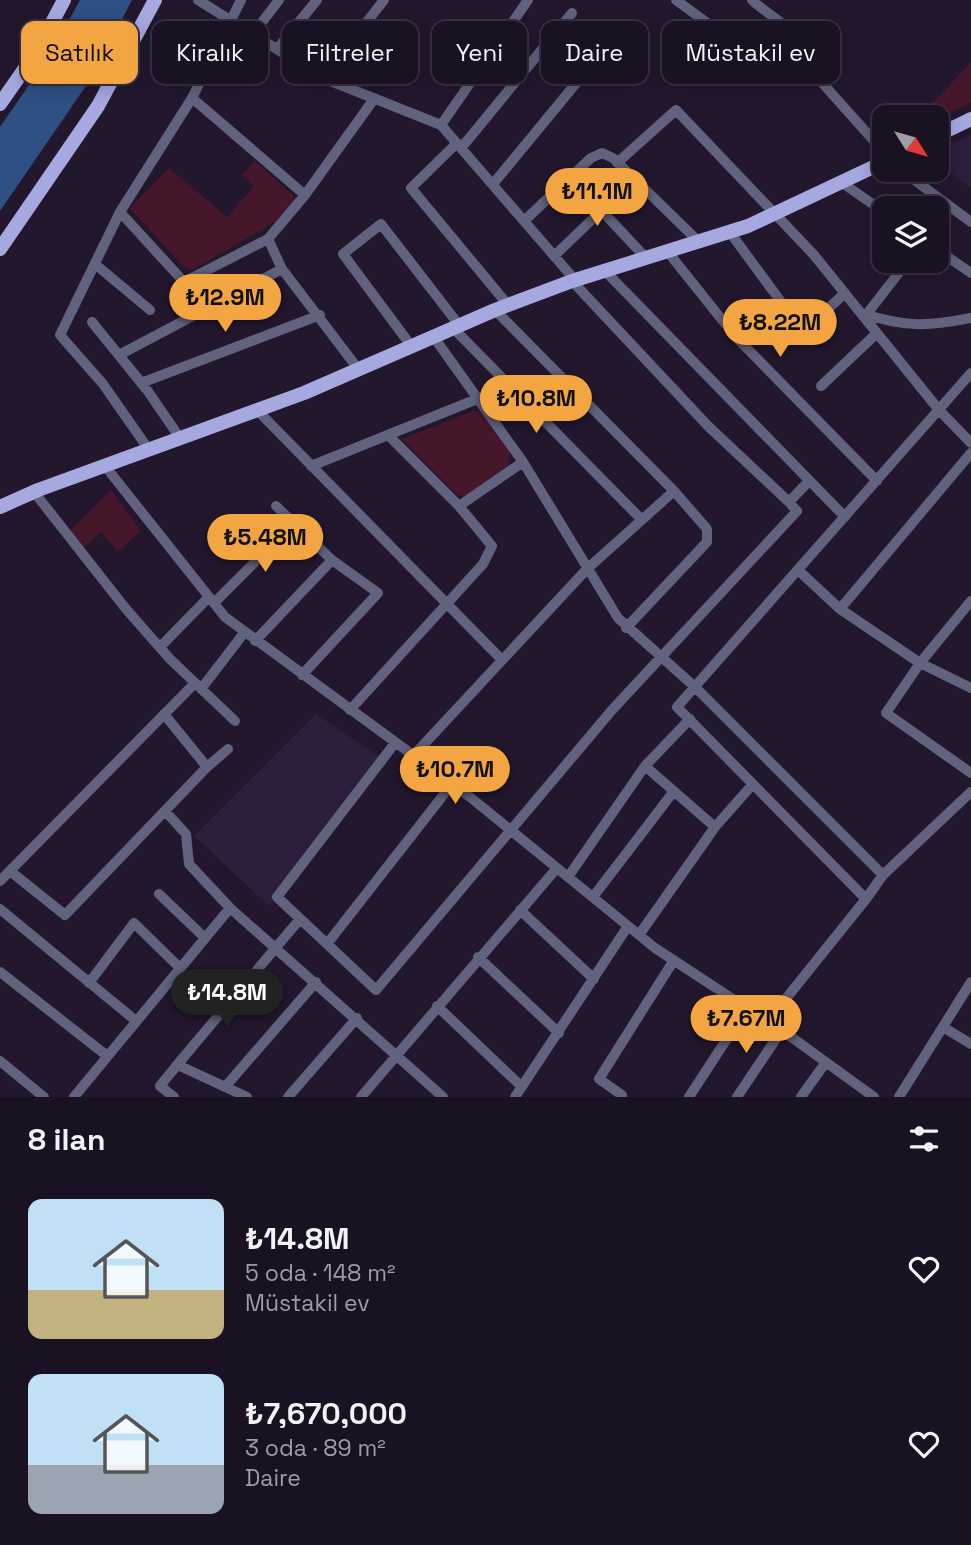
<!DOCTYPE html>
<html lang="tr">
<meta charset="utf-8">
<style>
:root{--surface:#1a1122;--page:#231a2a;--text:#f1f3f6;--muted:#9f9da5;--line:#383140;--accent:#f2a541}
body{margin:0;font-family:"Space Grotesk",sans-serif;background:var(--page);color:var(--text);height:100vh;display:flex;flex-direction:column;font-size:26px;white-space:nowrap}
*{box-sizing:border-box;margin:0}
p{font-size:23px;color:var(--muted)}
.icon{flex:none;width:38px;height:38px;fill:none;stroke:currentColor;stroke-width:2;stroke-linecap:round;stroke-linejoin:round}
.map{position:relative;height:1097px;overflow:hidden}
.details{display:flex;flex-direction:column;background:var(--surface);flex:1}
.details>*{flex:none}
.top-card{position:absolute;left:21px;top:21px;width:929px;height:63px;display:flex;gap:14px}
.needle{width:46px;rotate:127deg}
.fabs{position:absolute;left:872px;top:105px;display:grid;gap:14px}
.fabs a{display:grid;place-items:center;width:77px;height:77px;border-radius:14px;background:var(--surface);box-shadow:0 4px 18px #0003,0 0 0 2px var(--line);font-size:35px}
.price{position:absolute;translate:-50% -60px;padding:0 16px;border-radius:24px;background:var(--accent);color:#111;font-size:23px;line-height:46px;filter:drop-shadow(0 2px 4px #0008)}
.price::after{content:'';position:absolute;left:50%;top:42px;width:21px;height:16px;margin-left:-10px;background:inherit;clip-path:polygon(0 0,100% 0,50% 100%)}
.price.selected{background:#222;color:#fff}
ul{padding:0;list-style:none}
li{display:flex;align-items:center;gap:21px;height:175px;padding:0 28px}
li span{display:grid;place-items:center;flex:none;width:196px;height:140px;border-radius:14px;color:#555}
li>.icon{margin-inline-start:auto}
span .icon{width:84px;height:84px;fill:#fffc;stroke-width:1}
li b{font-size:30px}
h2{display:flex;justify-content:space-between;align-items:center;height:84px;padding:0 28px;font-size:30px}
.pill{padding:0 24px;border-radius:14px;background:var(--surface);box-shadow:0 4px 18px #0003,0 0 0 2px var(--line);font-size:24px;line-height:63px}
.pill.selected{background:var(--accent);color:#111}
.map>svg:first-child{display:block}
.built{fill:#2d1e3c}
.green{fill:#46172b}
.water{fill:#2e5083}
.lines{fill:none;stroke-linecap:round;stroke-linejoin:round}
.minor{stroke:#61627d;stroke-width:10}
.major{stroke:#a6a8e0;stroke-width:14}
</style>
<div class="map">
<svg width="971" height="1097" viewBox="0 0 971 1097">
<rect width="100%" height="100%" fill="#23172e"/>
<path class="built" d="M971,135V188L936,163V150Z
M316,714L383,759L269,906L194,836Z"/>
<path class="green" d="M971,62V103L936,120V117H911L919,108L936,100Z
M255,161L296,198L275,222L194,269H187L181,264L130,208L169,168L227,217L254,186L242,175Z
M473,411L484,412L510,451L509,465L465,497L457,495L402,439Z
M111,490L141,531L118,551L101,532L80,551L65,536Z"/>
<path class="water" d="M80,0H132L90,80L0,211V127L51,53Z"/>
<g class="lines">
<path class="minor" d="M198,0L323,78L441,125L575,280
M676,0L733,42L788,57L808,67L884,152
M752,0C768,16 817,40 808,67
M253,34L279,0
M277,49L317,0
M323,78L384,0
M192,98L305,195
M441,125L528,0
M457,143L411,188L508,305
M462,147L572,13
M617,163L676,110L814,255L939,410L971,443
M901,170L971,222
M571,178L646,258
M841,182L884,212
M493,184L624,25
M120,212L184,282L268,239L305,195L374,99
M525,220L591,158L602,153L613,158L698,241
M729,231L803,332L845,293
M268,239L282,269
M936,249L971,273
M667,251L735,336L877,481
M554,256L602,210
M95,264L150,310
M605,271L845,517
M572,281L708,426L789,502L809,481
M861,313C904,327 927,327 971,318
M866,315L908,261
M92,322L147,390L180,438
M453,328L641,519
M433,336L523,462L618,618L695,687L883,875
M412,347L343,254L381,224L459,325
M119,355L282,269L359,370
M141,383L320,315
M821,386L877,333
M257,410L502,660
M388,435L459,506
M149,450L103,384L60,335L120,212L192,98L241,0
M971,453L840,609L920,663L971,601
M105,466L225,617L470,797L655,948L794,1039L874,1097
M311,466L477,399
M34,492L126,609L170,659L235,721
M798,570L840,609
M214,603L294,523
M626,628L707,542V529L674,491
M255,641L332,560L276,506
M160,647L209,597
M302,675L378,593L332,560
M971,688L920,663L886,713L971,773
M201,689L244,633
M350,710L483,564L492,546L459,506L523,462
M164,714L207,767
M395,743L277,897L376,990L612,710L797,511L789,502
M412,757L587,569L674,491L495,310
M645,766L715,827
M165,811L186,834L189,864L230,908L443,1097
M10,871L65,915L207,767L228,749
M568,877L645,766L690,719
M0,881L195,683
M159,894L205,938
M593,897L674,791
M866,899L883,875L971,792
M0,909L135,1020
M520,910L594,979
M639,935L715,827L753,784
M327,944L452,784
M478,957L559,1033
M0,972L106,1055
M89,983L134,923L180,968
M437,1006L522,1087
M768,1021L866,899L677,707L971,373
M943,1027L971,1044
M0,1061L44,1097
M225,1087L316,982
M622,1095L599,1079L674,960
M74,1097L230,908
M174,1097L160,1086L182,1059
M247,1097L180,1066L182,1059L300,919
M288,1097L357,1018
M361,1097L557,868
M515,1097L628,926
M689,1097L747,1008
M737,1097L782,1030
M801,1097L826,1062
M899,1097L971,982"/>
<path class="major" d="M0,104L37,51L64,0
M936,136L971,119
M0,249L98,106L155,0
M0,507L38,490L304,393L495,310L572,281L748,226L884,162"/>
</g>
</svg>
<div class="fabs">
<a><svg class="needle" viewBox="-14 -14 28 28"><path d="M0-13l5 13h-10z" fill="#e53935"/><path d="M0 13l5-13h-10z" fill="#9f9da5"/></svg></a>
<a><svg class="icon" aria-label="layers" viewBox="0 0 24 24"><path d="M12 4l9 5-9 5-9-5zM3 14l9 5 9-5"/></svg></a>
</div>
<b class="price" style="left:597px;top:228px">₺11.1M</b>
<b class="price" style="left:225px;top:334px">₺12.9M</b>
<b class="price" style="left:780px;top:359px">₺8.22M</b>
<b class="price" style="left:536px;top:435px">₺10.8M</b>
<b class="price" style="left:265px;top:574px">₺5.48M</b>
<b class="price" style="left:455px;top:806px">₺10.7M</b>
<b class="price selected" style="left:227px;top:1029px">₺14.8M</b>
<b class="price" style="left:746px;top:1055px">₺7.67M</b>
<div class="top-card">
<a class="pill selected">Satılık</a>
<a class="pill">Kiralık</a>
<a class="pill">Filtreler</a>
<a class="pill">Yeni</a>
<a class="pill">Daire</a>
<a class="pill">Müstakil ev</a>
</div>
</div>
<section class="details">
<h2>8 ilan<svg class="icon" aria-label="filters" viewBox="0 0 24 24"><path d="M4 7h16M4 17h16"/><circle cx="9" cy="7" r="2"/><circle cx="15" cy="17" r="2"/></svg></h2>
<ul>
<li><span style="background:linear-gradient(#bfe0f5 65%,#c2b280 0)"><svg class="icon" aria-label="home" viewBox="0 0 24 24"><path d="M3 11l9-7 9 7M6 9v11h12V9"/></svg></span><div><b>₺14.8M</b><p>5 oda · 148 m²</p><p>Müstakil ev</p></div><svg class="icon" aria-label="heart" viewBox="0 0 24 24"><path d="M12 20l-8-8c-3-5 5-10 8-4 3-6 11-1 8 4z"/></svg></li>
<li><span style="background:linear-gradient(#bfe0f5 65%,#9aa5b1 0)"><svg class="icon" aria-label="home" viewBox="0 0 24 24"><path d="M3 11l9-7 9 7M6 9v11h12V9"/></svg></span><div><b>₺7,670,000</b><p>3 oda · 89 m²</p><p>Daire</p></div><svg class="icon" aria-label="heart" viewBox="0 0 24 24"><path d="M12 20l-8-8c-3-5 5-10 8-4 3-6 11-1 8 4z"/></svg></li>
</ul>
</section>
